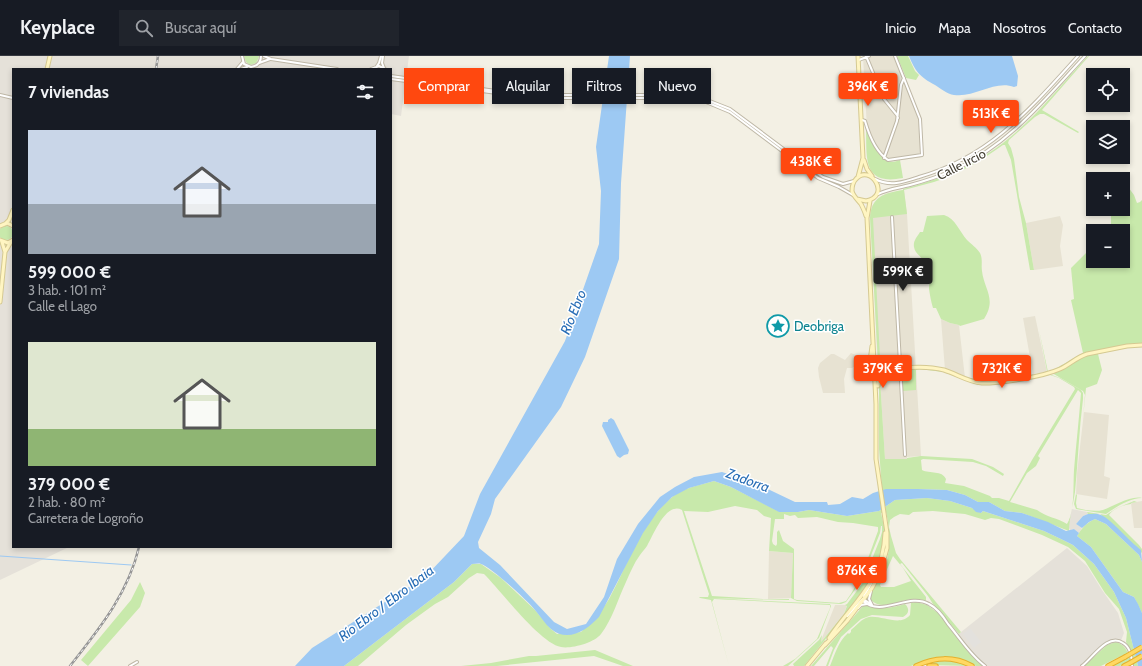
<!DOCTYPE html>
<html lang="es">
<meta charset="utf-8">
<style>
:root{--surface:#171b24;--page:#20242c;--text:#f1f3f6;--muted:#9ea1a6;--line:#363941;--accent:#ff480f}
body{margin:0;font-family:Cabin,sans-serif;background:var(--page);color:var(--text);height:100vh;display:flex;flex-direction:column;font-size:15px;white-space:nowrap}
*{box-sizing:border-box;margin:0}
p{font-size:13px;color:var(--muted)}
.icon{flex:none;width:22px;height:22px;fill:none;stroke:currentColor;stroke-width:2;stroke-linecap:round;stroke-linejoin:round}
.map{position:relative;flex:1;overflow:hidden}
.panel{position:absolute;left:12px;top:12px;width:380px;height:480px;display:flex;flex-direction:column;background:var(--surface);border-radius:0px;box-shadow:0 2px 6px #0003}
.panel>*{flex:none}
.guide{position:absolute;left:404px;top:12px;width:380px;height:36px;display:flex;gap:8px}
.controls{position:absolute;left:1086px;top:12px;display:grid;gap:8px}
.controls a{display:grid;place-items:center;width:44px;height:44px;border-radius:0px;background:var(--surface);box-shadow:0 2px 6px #0003;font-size:20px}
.price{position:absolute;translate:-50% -34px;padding:0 9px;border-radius:4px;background:var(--accent);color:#fff;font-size:13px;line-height:26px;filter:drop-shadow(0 1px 2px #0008)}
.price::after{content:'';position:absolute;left:50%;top:24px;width:12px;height:9px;margin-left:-6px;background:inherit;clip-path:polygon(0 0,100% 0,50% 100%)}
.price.active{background:#222;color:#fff}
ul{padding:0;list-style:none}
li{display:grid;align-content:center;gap:8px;height:212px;padding:0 16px}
li span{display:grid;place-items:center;height:124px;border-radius:0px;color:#555}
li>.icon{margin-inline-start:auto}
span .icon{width:72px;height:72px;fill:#fffc;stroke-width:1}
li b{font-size:17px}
h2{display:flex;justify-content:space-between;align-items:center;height:48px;padding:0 16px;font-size:17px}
.pill{padding:0 14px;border-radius:0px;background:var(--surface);box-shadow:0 2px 6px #0003;font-size:14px;line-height:36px}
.pill.active{background:var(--accent);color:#fff}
header{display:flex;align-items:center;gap:24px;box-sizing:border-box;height:56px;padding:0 20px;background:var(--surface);border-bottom:1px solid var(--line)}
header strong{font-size:19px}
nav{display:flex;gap:22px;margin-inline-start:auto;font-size:14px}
.search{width:280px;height:36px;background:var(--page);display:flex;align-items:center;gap:10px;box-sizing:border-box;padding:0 14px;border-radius:0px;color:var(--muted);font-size:15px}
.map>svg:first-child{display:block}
.residential{fill:#e7e2d2}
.industrial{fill:#e5e1d9}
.green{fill:#c8e9ab;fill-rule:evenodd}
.parking{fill:#e3e1dd}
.water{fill:#9dc9f3}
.pier{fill:#f3f0e4}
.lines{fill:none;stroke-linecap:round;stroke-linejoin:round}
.stream{stroke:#9dc9f3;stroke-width:1}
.street-casing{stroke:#bfb8a7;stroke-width:4}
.secondary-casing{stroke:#d5c992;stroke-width:5}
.highway-casing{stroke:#e4b02d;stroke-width:5.5}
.street{stroke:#fff;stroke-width:2}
.secondary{stroke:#fff5c2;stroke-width:3}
.highway{stroke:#ffd863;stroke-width:3.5}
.rail-casing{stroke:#959595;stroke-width:2.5}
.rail{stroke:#fff;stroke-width:1;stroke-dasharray:3;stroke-linecap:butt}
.highway-bridge-casing{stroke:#e4b02d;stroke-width:5.5;stroke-linecap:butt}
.highway-bridge{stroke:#ffd863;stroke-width:3.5}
.labels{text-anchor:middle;stroke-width:3;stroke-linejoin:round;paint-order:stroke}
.street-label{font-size:13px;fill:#454034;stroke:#fff}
.culture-label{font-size:13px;fill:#0d838f;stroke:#fff;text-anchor:start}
.water-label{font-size:14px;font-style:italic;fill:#296eb6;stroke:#fff}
</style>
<header>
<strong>Keyplace</strong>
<div class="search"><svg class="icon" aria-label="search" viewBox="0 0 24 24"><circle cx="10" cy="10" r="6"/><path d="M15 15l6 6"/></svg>Buscar aquí</div>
<nav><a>Inicio</a><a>Mapa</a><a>Nosotros</a><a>Contacto</a></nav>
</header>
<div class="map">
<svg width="1142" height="610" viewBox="0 0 1142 610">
<rect width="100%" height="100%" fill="#f3f0e4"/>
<path class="residential" d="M863,0H896L921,62L923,101L888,106L884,103L873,86L867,73Z
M904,134L907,158L921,400L907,401V403H885L880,323L877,294L871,155L872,150L880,141L885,138Z
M1060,160L1063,169L1060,190L1063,210L1034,214L1026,167Z
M1035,260L1047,316L1033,318L1023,262Z
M941,263L950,267L959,269L965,322L945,314Z
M851,297L858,300V306L855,310L852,312H847L844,323L845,337H823L819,321L818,312L820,307L831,298H834L845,304Z
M1084,356L1109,359L1104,420L1110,422L1107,443L1076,438L1077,417Z
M1142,445V472H1134L1131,447Z
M769,495L793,497L791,542L768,543Z
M835,549H847L844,558L820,587Z"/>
<path class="industrial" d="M0,0H409L401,60L391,58V13H13V491H69L0,524Z
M1072,453L1087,456L1088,458L1083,460L1076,468L1082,472L1079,477L1074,473L1070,474L1068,470Z
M1067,492L1087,510L1102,534L1118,557L1124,577L1120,587L1116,586L1103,592L1093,603L1084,610H983L981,609L956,580Z"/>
<path class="green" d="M244,0H259L258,3L256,7L250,9L246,6Z
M897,0H908L915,15L919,19L916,24L906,22Z
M1088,0H1089L1042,54L1079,76L1078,77L1044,58H1040L1035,61L1009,84L1008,87L1011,92L1014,103L1019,141L1026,167L1034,214H1030L1011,104L1005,89H1003C982,104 959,118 934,126C924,129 914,131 904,134L907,158L873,162L880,302H898V308C892,312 884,311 878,307L870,162C871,141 884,137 903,134V133C933,125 961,115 987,98C1027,73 1056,34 1088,0Z
M866,73H867C870,81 880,103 888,105C891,107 897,105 900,104L903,122C862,130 867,102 866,73Z
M1123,124L1134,139L1137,147L1140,146L1142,144V289L1120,290L1084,298L1058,313L1045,317V316L1047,315L1039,274L1048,316C1061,311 1071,303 1083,297L1071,244L1074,243L1071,212L1093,190V205H1123V175H1107L1111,172V153H1123Z
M944,159C956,163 959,175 967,184C971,188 977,192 980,197C983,203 981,209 982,215C984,233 997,243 984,263L960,270L959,269L950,267L941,263L936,252H933C931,246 930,239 929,233C929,224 931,214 925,206C921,200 915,198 914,191C913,185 917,181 920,176H923L927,160Z
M-1 177a7 7 0 1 1 14 0a7 7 0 1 1-14 0Z
M1128,290H1142V291H1127L1098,298L1102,314L1097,328L1086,332L1083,362L1085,339L1083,335L1052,317L1086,299Z
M916,312L937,313L983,327L1049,318L1060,322L1081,334L1083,337V343C1079,374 1078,405 1075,436C1073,449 1069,464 1069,475L1022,457L1005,455L989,446H978L965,439L947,434L918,433L882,434L879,393V326L880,323L885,403H907V402L921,400L972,403L993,411L1004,418L1003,420L986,410L973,406L923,403L921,404L922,414C930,418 942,414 946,423L945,427L964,430L990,440L992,442H999L1009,445L1032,404L1075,333L1074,331L1059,322L1050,319L979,329L943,316L920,313L916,314V334L903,335V315L915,313ZM1078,334L1081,337C1079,363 1076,389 1074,414C1073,430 1075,455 1067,468C1058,462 1046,461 1037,454L1010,446L1027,417L1036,410L1040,402L1038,400Z
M714,425L731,431L780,456H798L809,454L847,460L879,455L895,444L927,442L950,445L972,452L981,457L983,455L1044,475L1063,484L1073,489L1094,508L1114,536L1126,562L1138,610H1134L1129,591L1126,586L1127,576L1119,553L1105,537L1085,505L1068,491L1042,479L999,463L991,462L985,464L965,458L933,455L913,456L909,459L900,458L894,461L890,464L889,471L891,480L896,497L900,503L961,576L959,578L933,548L928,540L902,507L900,508L926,541V545C920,543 914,542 907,544C896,546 880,554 871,544C869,537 882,519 885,511C891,493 890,473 886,456L881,457L884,470V480L878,511L869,529L804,610H794L793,608L819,584L822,579L821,586L844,558L847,550L845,549L847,548L862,528L880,483L882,476V470H881L880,477L860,527L846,546L841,548L797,545L791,542L793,497L769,495L771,462L764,460L757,454L735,450L708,456L684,455L712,540L763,543H789V544L708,542L830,548L831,550L819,582L788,610H783L795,603L817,583L830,552V549L714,543L712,546L729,610L711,544L700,542L699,541H708L709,538L682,454C666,445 653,480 647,490C645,493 642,496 640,499C634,507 630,517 626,526C618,543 612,564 601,578C594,587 571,593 561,591C540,587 501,535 484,518L477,517L469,522L448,541L435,548L406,569L358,610H344L454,526L472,508H481L501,522L535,554L551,573L557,578L581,576C590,566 602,555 609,543C628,509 640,468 671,442C682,432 700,429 714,425ZM784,458L790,460L795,459L798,462L817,461L838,466L853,467L878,471V475C869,499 861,525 846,545L839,547L797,544L794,543V493L783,485L779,474L777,476V488L776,490L773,488L772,485L775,463H784ZM893,500L903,512L911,525L894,531H881L880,529Z
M1076,438L1077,439L1076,447L1077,452C1084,454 1096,456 1103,454C1114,450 1131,439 1142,442C1130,442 1116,451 1106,458L1076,453L1074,448Z
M1134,445L1137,446L1131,447V448C1123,449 1114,452 1109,459L1139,489L1142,493V497L1100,458H1088L1087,456L1106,459L1117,452Z
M1095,463L1106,468L1139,499L1142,506V557L1134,541L1123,536L1091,491L1077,480C1082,472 1086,467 1095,463Z
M140,526L145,537L140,551L88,610L81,604L131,544Z
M916,546L927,549L938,557L976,604L983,610H976L958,603L941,601L925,604L911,610H830C835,598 838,586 848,577L849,578L851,576V574C856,570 862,562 869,561C882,559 900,571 910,559L911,547Z
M905,548C910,553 909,558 903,561L872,559L861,563L841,581L834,594L828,610H826L833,592L831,590L814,610H811L863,550C869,548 873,552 879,552C888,553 897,550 905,548Z
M1116,586C1127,589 1130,600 1131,610L1129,605L1120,610H1112L1128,601L1125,598L1101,610H1084L1107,589Z
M595,594L633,610H623L594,600L497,610H461L491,607L529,600H536Z
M939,604L954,605L970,610L926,609Z"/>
<path class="parking" d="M970,572L981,586L974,592L963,578Z"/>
<path class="water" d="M609,0H630L621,127L619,203L585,301L561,351L495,443L491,458L478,486L479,492L500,509L554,566L567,573L586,568L604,541L617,503L638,468L660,441L675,431L694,421L722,416L753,426L795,446H827L828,449L840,448L852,441L863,443L873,437L886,433H918L947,434L965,439L978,446H989L1005,455L1022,457L1048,466L1066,475L1074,473L1079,477L1077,480L1091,491L1123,536L1134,541L1138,548L1142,557V610H1138L1126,562L1114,536L1094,508L1073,489L1063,484L1044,475L983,455L981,457L976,456L972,452L950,445L927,442L895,444L879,455L847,460L809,454L798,456H779L731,431L714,425L689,432L672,441L658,455L643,477L599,561C587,574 568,587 551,573C545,568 541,561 535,554C527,544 492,512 481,508C479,507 475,508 472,508L454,526L344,610H295L312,592L426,520L464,480L480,438L565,285L599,188L601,135L596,91Z
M909,0H1012L1018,20L1017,30L1014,31C994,24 975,42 954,39C947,38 940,32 935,29C920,21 915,15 909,0Z
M611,362L614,364L629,394L628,398L624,399L620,402L617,400L602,370L603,366H608V364Z
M1088,458C1092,458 1097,457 1101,459C1111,463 1130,486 1141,494L1142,506L1139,499L1106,468L1095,463L1089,466L1082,472L1076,468L1083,460Z"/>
<path class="pier" d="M602,37H629V46H601Z"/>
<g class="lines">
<path class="stream" d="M0,500L131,509"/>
<g class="street-casing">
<path id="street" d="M242,0L244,8L251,11C258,10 261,6 261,0
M264,0L271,3L337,13
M383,0L382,7L384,12
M866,0L884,43L897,59L898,62
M859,4L869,0
M259,7L270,3
M377,10L379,7L381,0
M237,13L243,6
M241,13L247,11
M371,13L379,10L385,13
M391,20L524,39H666L702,42L730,53L793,100L823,121L843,128L854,125
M391,23L534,42H690L706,46L730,56L818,122L839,131L853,139
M0,39L13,42
M862,64L865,65C869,79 876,96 888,104L922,99L920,63L895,0
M884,102L897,65L901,29L904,22
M875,123C890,131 904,126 919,121C990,101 1030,53 1078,0
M878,138C888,133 899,132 910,129C925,125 940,120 954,114C1010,88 1044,44 1085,0
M892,161L905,399
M869,313L866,317H872
M871,535L869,543L872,549
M864,540L872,526
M863,543L871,548
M863,545C882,562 908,536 929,548C937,552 943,560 948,568C960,582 970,599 985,610
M858,552L861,549L867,548
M847,560L863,543
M130,610L137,606
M1082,610C1092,603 1108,576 1123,587C1130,591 1132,602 1132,610"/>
</g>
<g class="secondary-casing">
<path id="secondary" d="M47,13L50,0
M864,104L867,113L872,120
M858,121L863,102L858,0
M857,143L866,145C892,140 870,107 856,123C853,126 852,131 852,135C853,140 858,144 861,148C863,152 865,156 866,160
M5,168L9,164L13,154
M0,170L7,167L13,170
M0,184L8,187L13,184
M2,186L5,196
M0,246L5,196L11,186
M872,290L869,313L871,316L875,318L879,316L880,313L878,309L874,308
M883,313C903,312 924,309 944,314C957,318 968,326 982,327C1002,327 1042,321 1060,313C1069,309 1077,301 1087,298L1127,290L1142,289
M878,330L879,316
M829,582C854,545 883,526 885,477
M825,589L847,565L872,532L881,515L887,492V477L876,403V348L867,162L870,145
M807,610L826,587"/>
</g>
<g class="highway-casing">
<path id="highway" d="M916,610C934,601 954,600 972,610
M929,610H936
M1108,610L1125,601
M1124,610L1130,607"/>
</g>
<use href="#street" class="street"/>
<use href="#secondary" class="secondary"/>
<use href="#highway" class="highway"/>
<g class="rail-casing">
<path id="rail" d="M156,13L158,0
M70,610C99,573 128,538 139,491"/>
</g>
<use href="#rail" class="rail"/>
<g class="highway-bridge-casing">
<path id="highway-bridge" d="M1125,601L1142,591
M1130,607L1142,600"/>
</g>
<use href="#highway-bridge" class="highway-bridge"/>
</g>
<defs>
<g id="sight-ring" transform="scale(1.15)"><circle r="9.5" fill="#fff" stroke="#0f9aa8" stroke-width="1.5"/><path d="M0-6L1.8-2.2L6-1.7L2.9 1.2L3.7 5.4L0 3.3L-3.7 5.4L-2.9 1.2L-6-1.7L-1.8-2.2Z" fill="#0f9aa8"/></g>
</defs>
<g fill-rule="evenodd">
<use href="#sight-ring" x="778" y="270"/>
</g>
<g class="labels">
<g class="street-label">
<text transform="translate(961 108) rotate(-27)" y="5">Calle Ircio</text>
</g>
<g class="culture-label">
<text x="794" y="275">Deobriga</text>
</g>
<g class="water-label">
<text transform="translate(573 256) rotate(-68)" y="5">Río Ebro</text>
<text transform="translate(748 424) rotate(20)" y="5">Zadorra</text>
<text transform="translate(386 547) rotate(-37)" y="5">Río Ebro / Ebro Ibaia</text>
</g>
</g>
</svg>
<div class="controls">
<a><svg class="icon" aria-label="locate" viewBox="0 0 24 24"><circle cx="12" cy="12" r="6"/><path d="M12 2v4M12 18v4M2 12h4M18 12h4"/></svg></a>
<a><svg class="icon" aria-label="layers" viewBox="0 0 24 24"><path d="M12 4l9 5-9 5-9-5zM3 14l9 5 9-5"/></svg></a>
<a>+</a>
<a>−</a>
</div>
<b class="price" style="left:868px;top:51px">396K €</b>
<b class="price" style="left:991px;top:78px">513K €</b>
<b class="price" style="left:811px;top:126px">438K €</b>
<b class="price active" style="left:903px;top:236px">599K €</b>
<b class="price" style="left:883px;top:333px">379K €</b>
<b class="price" style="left:1002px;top:333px">732K €</b>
<b class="price" style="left:857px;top:535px">876K €</b>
<div class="guide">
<a class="pill active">Comprar</a>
<a class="pill">Alquilar</a>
<a class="pill">Filtros</a>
<a class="pill">Nuevo</a>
</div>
<section class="panel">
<h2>7 viviendas<svg class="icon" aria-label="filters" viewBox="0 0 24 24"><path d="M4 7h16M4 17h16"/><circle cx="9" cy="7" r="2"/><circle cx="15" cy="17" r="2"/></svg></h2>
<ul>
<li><span style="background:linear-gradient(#c9d6e8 60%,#9aa5b1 0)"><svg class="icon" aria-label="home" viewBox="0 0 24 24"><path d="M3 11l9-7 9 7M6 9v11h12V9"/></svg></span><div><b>599 000 €</b><p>3 hab. · 101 m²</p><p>Calle el Lago</p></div></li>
<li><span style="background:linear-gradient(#dfe7d0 70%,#8fb573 0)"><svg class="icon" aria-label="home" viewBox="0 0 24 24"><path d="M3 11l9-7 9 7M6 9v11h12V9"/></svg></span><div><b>379 000 €</b><p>2 hab. · 80 m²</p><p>Carretera de Logroño</p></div></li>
</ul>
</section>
</div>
